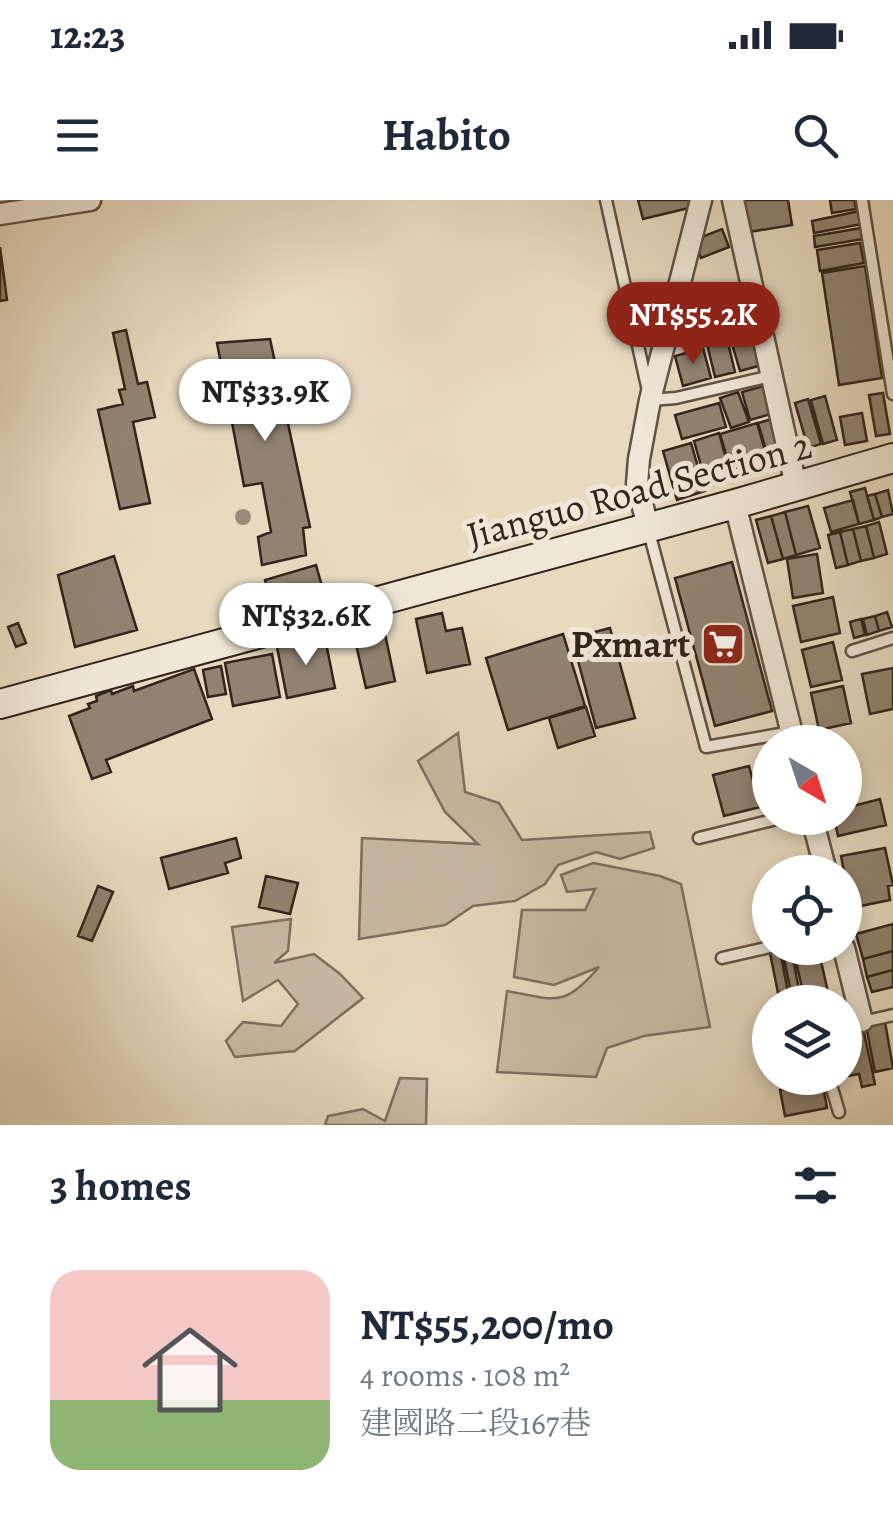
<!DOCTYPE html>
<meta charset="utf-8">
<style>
:root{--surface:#fff;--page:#f6f6f7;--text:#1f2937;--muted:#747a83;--accent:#8f2418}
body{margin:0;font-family:Alegreya,"Noto Serif TC",serif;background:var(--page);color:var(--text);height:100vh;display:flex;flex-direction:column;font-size:38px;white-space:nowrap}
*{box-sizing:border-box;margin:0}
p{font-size:32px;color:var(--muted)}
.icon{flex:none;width:55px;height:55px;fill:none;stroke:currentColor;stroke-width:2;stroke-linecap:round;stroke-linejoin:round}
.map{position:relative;height:925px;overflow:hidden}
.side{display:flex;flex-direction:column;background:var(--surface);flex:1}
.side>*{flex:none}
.needle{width:65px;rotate:141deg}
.controls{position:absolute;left:752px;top:525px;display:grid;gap:20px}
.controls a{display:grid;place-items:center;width:110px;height:110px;border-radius:50%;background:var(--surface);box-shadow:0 5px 15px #0003;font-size:50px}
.price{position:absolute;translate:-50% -85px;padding:0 22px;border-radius:35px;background:#fff;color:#222;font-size:32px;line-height:65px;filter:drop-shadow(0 2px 5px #0008)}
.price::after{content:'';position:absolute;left:50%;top:60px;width:30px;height:22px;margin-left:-15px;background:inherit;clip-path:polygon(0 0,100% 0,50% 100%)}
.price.selected{background:var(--accent);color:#fff}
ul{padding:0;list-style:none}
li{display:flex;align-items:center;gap:30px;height:250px;padding:0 50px}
li span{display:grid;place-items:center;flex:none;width:280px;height:200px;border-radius:30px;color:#555}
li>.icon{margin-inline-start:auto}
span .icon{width:120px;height:120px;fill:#fffc;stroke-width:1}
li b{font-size:42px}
h2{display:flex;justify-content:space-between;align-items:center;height:120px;padding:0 50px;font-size:42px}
.status{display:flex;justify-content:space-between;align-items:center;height:70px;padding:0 50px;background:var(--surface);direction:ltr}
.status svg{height:28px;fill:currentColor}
header{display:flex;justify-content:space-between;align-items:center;height:130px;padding:0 50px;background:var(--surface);font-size:45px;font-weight:700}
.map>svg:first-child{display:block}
.green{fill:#c9bba5;stroke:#7e7060;stroke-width:2.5}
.building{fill:#918371;stroke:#32241a;stroke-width:2.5}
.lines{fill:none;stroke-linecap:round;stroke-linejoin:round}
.lane-casing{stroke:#605244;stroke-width:15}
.street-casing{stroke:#605244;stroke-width:25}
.secondary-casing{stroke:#32241a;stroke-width:32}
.lane{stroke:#f0e7d7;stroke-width:10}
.street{stroke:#f0e7d7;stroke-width:20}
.secondary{stroke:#f0e7d7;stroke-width:28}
.tree{fill:#998b78}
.labels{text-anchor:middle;stroke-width:10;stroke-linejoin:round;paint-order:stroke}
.street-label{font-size:38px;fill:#32241a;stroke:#f0e7d7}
.poi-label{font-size:38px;font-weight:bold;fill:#32241a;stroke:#f0e7d7;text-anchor:end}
</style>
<div class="status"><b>12:23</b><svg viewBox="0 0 49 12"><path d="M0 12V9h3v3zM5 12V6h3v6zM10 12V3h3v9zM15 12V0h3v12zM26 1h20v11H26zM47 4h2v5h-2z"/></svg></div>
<header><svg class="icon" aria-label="menu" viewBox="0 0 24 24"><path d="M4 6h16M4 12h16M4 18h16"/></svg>Habito<svg class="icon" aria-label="search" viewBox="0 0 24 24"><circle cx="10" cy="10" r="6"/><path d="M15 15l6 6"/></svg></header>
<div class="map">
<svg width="893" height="925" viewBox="0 0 893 925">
<rect width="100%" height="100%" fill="#e8dac1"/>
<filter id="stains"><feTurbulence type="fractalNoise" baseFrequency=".002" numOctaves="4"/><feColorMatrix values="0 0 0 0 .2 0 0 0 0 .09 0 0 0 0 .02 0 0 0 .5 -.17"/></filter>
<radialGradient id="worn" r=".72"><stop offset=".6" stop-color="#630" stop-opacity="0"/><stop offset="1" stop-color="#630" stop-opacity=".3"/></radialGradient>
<path class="green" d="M458,533L465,592L499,603L522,640L650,632L654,648L620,659L596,652L558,665L545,684L515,701L473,706L445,725L359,739L362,638L478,644L445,612L418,561Z
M593,663L660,676L681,684L710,827L644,836L607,848L596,877L497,872L507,791C556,800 564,808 599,767L554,785L514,777L522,710H585L595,689L567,692L561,675Z
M291,719L288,751L274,763L314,754L340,774L363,798L295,851L235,857L226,841L243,822L281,826L298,804L278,780L243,801L232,727Z
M400,878L427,879L426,925H325L328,916L363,909L385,921Z"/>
<path class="building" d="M638,0H692L693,7L643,19Z
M738,0H788L792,25L743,33Z
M830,0H854L856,9L832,13Z
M860,11L862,24L814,33L812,21Z
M861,28L863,39L815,47L814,36Z
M722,29L729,47L701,58L694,40Z
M860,43L864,63L820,71L817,50Z
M0,47L7,100L0,101Z
M865,66L882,178L839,185L822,73Z
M750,97L757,125L723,134L716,106Z
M713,106L720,135L696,141L689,112Z
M126,130L138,184L147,182L155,217L133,222L150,303L120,309L98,210L123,204L119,190L125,189L113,133Z
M753,131L762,165L740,171L730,137Z
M270,139L310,327L303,328L306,355L262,365L258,337L271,332L262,283L244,286L217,143Z
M727,139L735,172L715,177L707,144Z
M703,148L711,178L683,186L675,156Z
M764,186L771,214L750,220L742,192Z
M738,192L749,222L731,228L720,198Z
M883,193L890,234L876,236L869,195Z
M825,196L837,240L823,244L811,200Z
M808,199L821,244L808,248L795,203Z
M719,203L726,227L682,239L675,215Z
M862,213L867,241L845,245L840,217Z
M776,218L787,254L769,260L758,223Z
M757,223L768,261L731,271L720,234Z
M719,233L730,273L743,269L746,278L733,282L731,275L723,277L725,282L707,287L694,241Z
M691,243L705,291L677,300L663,251Z
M865,288L874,320L859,324L850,292Z
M888,290L893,314L882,317L875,294Z
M875,294L882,317L874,320L867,296Z
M853,300L859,324L831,332L824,308Z
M808,306L820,348L796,355L785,312Z
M785,312L796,355L783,359L771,316Z
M771,316L783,359L768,363L756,320Z
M879,322L887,354L874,358L866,326Z
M866,326L874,358L861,361L853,329Z
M853,329L861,361L848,365L840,332Z
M840,332L848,365L836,368L828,335Z
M817,354L823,393L793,398L787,359Z
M114,356L137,430L75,447L58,375Z
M732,362L772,511L715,526L675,378Z
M316,365L323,390L272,405L265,380Z
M833,397L840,433L801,442L793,406Z
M887,412L892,427L879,431L875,416Z
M442,413L446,431L462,428L470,464L427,473L416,419Z
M875,416L879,431L867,435L863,419Z
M861,419L865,435L854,438L850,422Z
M18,423L26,443L16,447L8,427Z
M610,428L635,518L596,528L572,438Z
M385,434L395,481L366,488L355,440Z
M563,434L585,506L508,530L486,458Z
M325,438L335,488L287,498L277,447Z
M833,442L842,480L811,487L802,450Z
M272,454L280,497L233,506L225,463Z
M221,466L226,494L208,497L203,470Z
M893,468V509L870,514L862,474Z
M194,469L212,519L106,560L111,572L92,579L69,516L90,508L88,504L97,501L96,496L111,490L112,494L133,486L134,491Z
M843,486L851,523L819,530L811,493Z
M586,507L595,536L558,548L549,518Z
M749,566L760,607L724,616L713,575Z
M880,599L886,625L838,636L834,618H845V608Z
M236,638L241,658L225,663L228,673L169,689L161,658Z
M885,648L893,685L888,686L890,700L851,708L841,656Z
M266,676L298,683L290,714L259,707Z
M98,686L113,692L92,741L78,736Z
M893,724V751L863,759L856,734Z
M791,748L800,795L792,797L782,749Z
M793,748H818L828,792L804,797Z
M780,751L788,792L778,793L770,753Z
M893,751V770L867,777L863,759Z
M893,770V787L872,792L867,777Z
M885,822L893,868L875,872L866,826Z
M863,828L875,884L862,887L859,874L848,876L845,831Z
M779,878H822V879L782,889Z
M822,881L827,908L785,916L780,890Z"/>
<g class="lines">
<g class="lane-casing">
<path id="lane" d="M606,0L650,200L676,198L771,176
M862,0L893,194
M649,332L706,547L791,532
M852,451L893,438
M699,638L781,618
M722,758L770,747
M845,826L893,815
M829,878L839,912"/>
</g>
<g class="street-casing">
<path id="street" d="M733,0L796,286
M0,14L90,0
M735,304L794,542
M648,327L637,284L639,259L650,200L701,0
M812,618L826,672
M844,748L862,821"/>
</g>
<g class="secondary-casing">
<path id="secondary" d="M0,504L735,304L893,258"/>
</g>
<use href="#lane" class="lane"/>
<use href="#street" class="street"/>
<use href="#secondary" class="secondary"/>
</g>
<circle class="tree" cx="243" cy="317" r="8"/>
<defs>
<g id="supermarket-square" transform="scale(2.25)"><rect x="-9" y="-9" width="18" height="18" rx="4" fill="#8f2418" stroke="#f0e7d7"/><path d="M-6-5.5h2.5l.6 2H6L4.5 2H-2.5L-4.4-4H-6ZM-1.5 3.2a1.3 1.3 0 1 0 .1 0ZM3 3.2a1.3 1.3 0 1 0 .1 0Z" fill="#fff"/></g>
</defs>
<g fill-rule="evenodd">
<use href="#supermarket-square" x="723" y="444"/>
</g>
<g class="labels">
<g class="street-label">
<text transform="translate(639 290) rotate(-15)" y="13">Jianguo Road Section 2</text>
</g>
<g class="poi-label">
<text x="690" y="457">Pxmart</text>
</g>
</g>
<rect width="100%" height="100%" filter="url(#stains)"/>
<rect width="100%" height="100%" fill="url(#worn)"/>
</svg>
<div class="controls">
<a><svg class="needle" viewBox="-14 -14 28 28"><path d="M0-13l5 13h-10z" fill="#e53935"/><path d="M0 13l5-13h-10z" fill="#747a83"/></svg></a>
<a><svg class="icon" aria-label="locate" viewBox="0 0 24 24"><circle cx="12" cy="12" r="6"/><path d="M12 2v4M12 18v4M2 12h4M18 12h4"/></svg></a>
<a><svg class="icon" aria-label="layers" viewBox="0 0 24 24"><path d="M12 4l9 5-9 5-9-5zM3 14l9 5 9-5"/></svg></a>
</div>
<b class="price selected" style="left:693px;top:167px">NT$55.2K</b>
<b class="price" style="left:265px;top:244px">NT$33.9K</b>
<b class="price" style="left:306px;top:468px">NT$32.6K</b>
</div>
<section class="side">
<h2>3 homes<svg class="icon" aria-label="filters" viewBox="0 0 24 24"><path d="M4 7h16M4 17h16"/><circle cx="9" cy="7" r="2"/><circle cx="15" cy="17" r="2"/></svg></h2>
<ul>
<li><span style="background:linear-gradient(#f6c9c9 65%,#8fb573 0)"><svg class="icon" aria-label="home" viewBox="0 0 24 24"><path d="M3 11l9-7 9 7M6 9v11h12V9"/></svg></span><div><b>NT$55,200/mo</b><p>4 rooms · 108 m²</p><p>建國路二段167巷</p></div></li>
</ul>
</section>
